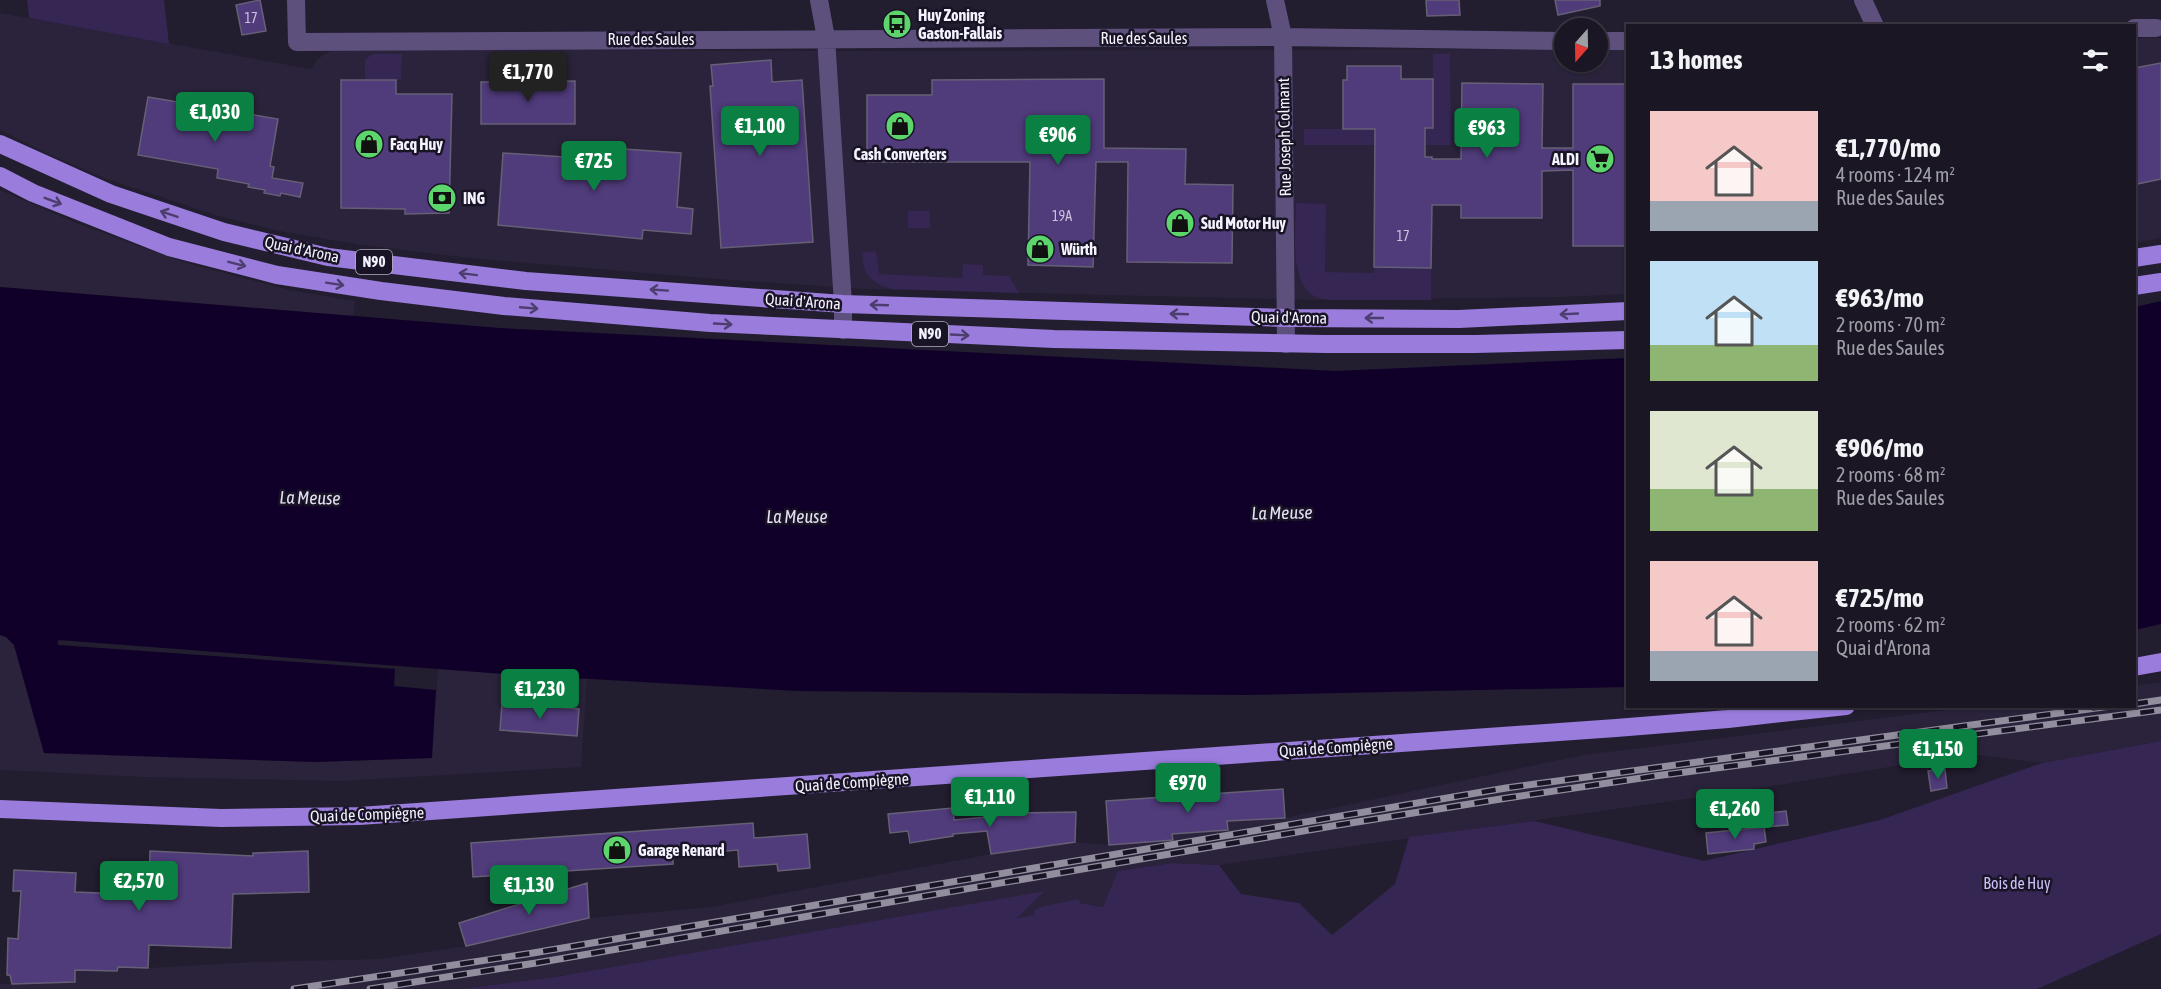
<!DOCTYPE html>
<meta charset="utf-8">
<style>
:root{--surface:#1a1623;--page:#231f2b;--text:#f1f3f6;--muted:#9f9fa6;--line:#383541;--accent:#0b8043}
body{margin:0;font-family:"Asap Condensed",sans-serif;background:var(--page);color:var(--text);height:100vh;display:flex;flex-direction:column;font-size:22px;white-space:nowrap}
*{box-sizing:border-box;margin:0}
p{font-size:20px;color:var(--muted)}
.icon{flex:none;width:33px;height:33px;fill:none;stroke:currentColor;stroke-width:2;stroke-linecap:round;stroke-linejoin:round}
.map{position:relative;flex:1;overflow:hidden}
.details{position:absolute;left:1626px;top:24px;width:510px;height:684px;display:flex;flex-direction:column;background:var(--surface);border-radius:0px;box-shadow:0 2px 4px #0004,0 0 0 2px var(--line)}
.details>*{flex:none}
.needle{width:39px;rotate:200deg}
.controls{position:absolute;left:1554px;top:18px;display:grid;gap:12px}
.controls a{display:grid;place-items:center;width:54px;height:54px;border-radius:50%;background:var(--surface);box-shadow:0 2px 4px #0004,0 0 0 2px var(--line);font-size:30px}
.price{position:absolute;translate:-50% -51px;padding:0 14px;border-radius:6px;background:var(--accent);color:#fff;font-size:20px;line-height:39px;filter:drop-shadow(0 2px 3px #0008)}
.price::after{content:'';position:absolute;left:50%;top:36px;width:18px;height:14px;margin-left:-9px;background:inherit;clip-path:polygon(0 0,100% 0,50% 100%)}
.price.on{background:#222;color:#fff}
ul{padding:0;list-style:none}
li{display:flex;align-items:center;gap:18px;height:150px;padding:0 24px}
li span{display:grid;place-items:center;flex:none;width:168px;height:120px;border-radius:0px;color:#555}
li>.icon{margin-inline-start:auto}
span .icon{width:72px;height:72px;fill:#fffc;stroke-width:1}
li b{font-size:26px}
h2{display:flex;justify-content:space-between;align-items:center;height:72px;padding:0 24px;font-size:26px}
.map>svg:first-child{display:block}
.built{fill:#2a233b}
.green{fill:#352653}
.water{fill:#100029}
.building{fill:#503b7b;stroke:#666076;stroke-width:1.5}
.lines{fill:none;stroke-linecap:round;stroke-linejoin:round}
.minor{stroke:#5d507d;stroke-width:18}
.major{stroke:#997cdb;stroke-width:18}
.rail-casing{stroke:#928e9d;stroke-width:7}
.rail{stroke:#191425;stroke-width:4.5;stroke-dasharray:14;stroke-linecap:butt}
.oneway{stroke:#4c3e6e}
.labels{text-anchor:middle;stroke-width:5;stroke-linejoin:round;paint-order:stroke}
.number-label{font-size:14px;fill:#cbc4dd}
.shield{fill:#191425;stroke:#b2afbd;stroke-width:1.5}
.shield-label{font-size:15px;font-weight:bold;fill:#f4f2fe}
.poi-label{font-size:16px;font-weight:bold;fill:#f4f2fe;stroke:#191425;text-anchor:start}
.street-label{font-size:16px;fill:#f4f2fe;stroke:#191425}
.park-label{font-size:16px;fill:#ccbef7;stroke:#191425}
.water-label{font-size:18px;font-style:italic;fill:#e5e0f4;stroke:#191425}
</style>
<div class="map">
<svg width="2161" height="989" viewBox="0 0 2161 989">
<rect width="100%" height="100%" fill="#221d2f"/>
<path class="built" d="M0,13L311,69L317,60L326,53L337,49L854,51L1564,49V62H1598V49H1627V294L1563,297L1313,300L863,289L703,278L470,258L362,245L279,231L218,216L104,178L50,155L0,130Z
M2134,38H2161V238L2135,243Z
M0,190L79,224L183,262L289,290L355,301L353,316L0,287Z
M0,635L6,637L14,645L44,753L314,762L431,758L438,669L587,679L581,767L342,781L143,777L0,770Z
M2161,682V741L2042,763L1969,754L1736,792L1219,865L1172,863L1119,871L1104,907L1079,903V900L1034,915L1016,918L1044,892L555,977L461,989H0V984L75,982V970L116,971L118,967L148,968L253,962L380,959L466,946L589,918L711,907L991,854L1075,842L1109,845L1172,840V834L1227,830V821L1285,818L1583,755L1971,707L2134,706L2135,686Z"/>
<path class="green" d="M27,0H164L169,44L29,18Z
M372,54H402L401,80H365V60Z
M1433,54H1450L1451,145H1425V128H1433Z
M1304,129H1375V145H1304Z
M1296,203L1326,204L1325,272L1374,273V267L1431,268V300H1330C1326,299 1319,299 1316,297C1288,283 1296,229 1296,203Z
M908,211H930V228H908Z
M876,251L879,274L962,278L963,264L983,265V275L1009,276L1019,293L891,289C869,281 863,275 862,252Z
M2161,741V934L2037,989H461L555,977L1045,891L1017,918L1034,915V910L1044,906L1079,899L1080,903L1103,907L1118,871L1172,863L1219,865L1241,894L1299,903L1332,935L1395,884L1409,837L1534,821L1704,861L1880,820L2042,763Z"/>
<path class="water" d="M0,287L500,328L1336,371L1627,358V687L1244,695L797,691L504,674L59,640L57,643L59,645L395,669L394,686L436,690L432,758L314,762L44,753L14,645L6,637L0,635Z
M2161,301V624L2135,630V307Z"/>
<path class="building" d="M260,0L266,31L242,35L236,5Z
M1426,0H1459L1460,15L1427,16Z
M1555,0H1600V6L1558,15Z
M771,60L772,82L802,80L813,242L721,248L710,86H713L711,65Z
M2161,63V179L2137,184L2134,170V68Z
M1347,66H1401V79H1433V128H1425V157H1432V159H1461L1462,83L1543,84L1542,148H1573V84H1628V246H1573V170L1542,171V218H1461V205H1432L1431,268L1374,267L1375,129H1343V80H1347Z
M1104,79V148L1186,149L1185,184L1233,185L1232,263L1127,262L1128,162H1096L1093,267L1028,265L1030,162H867V95H932V80Z
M341,80H396V94H452L449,213L405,214V209L341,208Z
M575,81V124H481V82Z
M148,97L278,119L270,166L274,167L272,178L303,183L300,197L281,193L280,196L264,193L265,190L248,187L249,184L217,178L218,169L138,155Z
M566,145L681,153L677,207L693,209L691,234L643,230L642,239L498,225L503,153L565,157Z
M502,703L579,709L577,736L500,730Z
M1945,769L1947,788L1931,791L1928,771Z
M1283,789L1285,818L1227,821L1228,830L1172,834L1173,840L1109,845L1106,801Z
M953,808L954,820L998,816L1003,809L1014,813L1076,812L1075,842L991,854L987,831L953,834V836L910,843L908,831L890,833L888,814Z
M1786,811L1788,825L1752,828L1750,815Z
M753,823L754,838L807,834L810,868L778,871L777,864L739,867L738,850L703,853V851L673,853V864L473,877L471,843Z
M1764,827L1766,842L1754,844V849L1708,854L1706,833Z
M150,851L253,856V853L308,851L309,892L233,894L231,948L149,945L148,968L118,967L117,971L75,970V982L12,984L10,975H7L8,938L18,939L21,891H13L14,870L76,873L75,892L149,895Z
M587,883L589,918L466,946L459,923Z"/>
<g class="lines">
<path class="minor" d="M296,0L297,42L1283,37L1564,41
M819,0L826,38L843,304V330
M1275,0L1283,37L1286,344
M1863,0L1875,26
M2134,28H2156
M1598,41H1628"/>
<path class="major" d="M0,144L111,194L224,232L328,257L526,281L843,304L1286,318L1459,319L1628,311
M0,176L33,193L169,247L277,275L381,291L504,306L710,323L1054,339L1325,344H1475L1628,340
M2134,258L2161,254
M2134,286L2161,282
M2134,667L2161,662
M0,809L221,818L359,816L1616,728L1728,719L1846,706"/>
<g class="rail-casing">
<path id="rail" d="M2134,704L2161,700
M294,989L533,953L1506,788L2111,706
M370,989L536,963L1338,825L1507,798L1655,776L2161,710"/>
</g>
<use href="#rail" class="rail"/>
</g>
<defs><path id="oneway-shaft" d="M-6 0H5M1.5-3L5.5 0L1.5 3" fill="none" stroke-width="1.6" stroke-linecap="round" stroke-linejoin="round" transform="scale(1.5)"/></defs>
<g class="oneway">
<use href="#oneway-shaft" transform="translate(53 201) rotate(21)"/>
<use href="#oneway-shaft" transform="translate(169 214) rotate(-161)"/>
<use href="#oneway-shaft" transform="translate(237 264) rotate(14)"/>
<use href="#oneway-shaft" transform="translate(468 274) rotate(-173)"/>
<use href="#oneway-shaft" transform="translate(335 284) rotate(9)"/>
<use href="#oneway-shaft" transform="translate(659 290) rotate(-176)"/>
<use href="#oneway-shaft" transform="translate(879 305) rotate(-178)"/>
<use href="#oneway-shaft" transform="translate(529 308) rotate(5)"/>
<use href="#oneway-shaft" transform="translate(1179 314) rotate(-178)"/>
<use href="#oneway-shaft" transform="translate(1569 314) rotate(177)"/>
<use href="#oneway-shaft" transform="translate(1374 318) rotate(-180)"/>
<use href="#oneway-shaft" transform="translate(723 324) rotate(3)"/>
<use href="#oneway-shaft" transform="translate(960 335) rotate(3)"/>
</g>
<defs>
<g id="bus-disc" transform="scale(1.5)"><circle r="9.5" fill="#5cd56d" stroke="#191425"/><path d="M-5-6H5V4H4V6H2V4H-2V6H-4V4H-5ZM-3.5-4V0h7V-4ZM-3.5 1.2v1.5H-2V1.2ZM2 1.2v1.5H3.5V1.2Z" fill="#111"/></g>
<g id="shop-disc" transform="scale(1.5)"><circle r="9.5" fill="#5cd56d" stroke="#191425"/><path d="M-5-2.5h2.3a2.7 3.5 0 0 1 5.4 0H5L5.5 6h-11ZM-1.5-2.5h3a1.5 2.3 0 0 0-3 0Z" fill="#111"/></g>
<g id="supermarket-disc" transform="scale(1.5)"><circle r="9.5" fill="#5cd56d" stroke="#191425"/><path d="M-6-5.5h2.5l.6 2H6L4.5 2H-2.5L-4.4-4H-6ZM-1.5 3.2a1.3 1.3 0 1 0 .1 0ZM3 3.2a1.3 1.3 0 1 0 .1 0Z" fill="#111"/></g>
<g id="bank-disc" transform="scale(1.5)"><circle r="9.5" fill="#5cd56d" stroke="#191425"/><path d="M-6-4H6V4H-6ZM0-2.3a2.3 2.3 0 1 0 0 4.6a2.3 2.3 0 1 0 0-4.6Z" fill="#111"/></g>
</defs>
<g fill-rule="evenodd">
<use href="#bus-disc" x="897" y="24"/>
<use href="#shop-disc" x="900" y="126"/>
<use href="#shop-disc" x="369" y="144"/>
<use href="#supermarket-disc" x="1600" y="159"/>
<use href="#bank-disc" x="442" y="198"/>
<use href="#shop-disc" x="1180" y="223"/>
<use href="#shop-disc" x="1040" y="249"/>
<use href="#shop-disc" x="617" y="850"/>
</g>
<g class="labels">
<g class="number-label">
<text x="251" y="23">17</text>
<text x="1062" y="221">19A</text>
<text x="1403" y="241">17</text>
</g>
<g class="shield">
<rect x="356" y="250" width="36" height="24" rx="4.5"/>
<rect x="912" y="322" width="36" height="24" rx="4.5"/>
</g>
<g class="shield-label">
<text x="374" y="267">N90</text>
<text x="930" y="339">N90</text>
</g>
<g class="poi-label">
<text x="918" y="21">Huy Zoning<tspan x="918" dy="18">Gaston-Fallais</tspan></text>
<text x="390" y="150">Facq Huy</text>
<text x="900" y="160" text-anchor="middle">Cash Converters</text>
<text x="1579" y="165" text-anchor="end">ALDI</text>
<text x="463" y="204">ING</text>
<text x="1201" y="229">Sud Motor Huy</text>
<text x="1061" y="255">Würth</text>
<text x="638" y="856">Garage Renard</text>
</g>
<g class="street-label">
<text x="1144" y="44">Rue des Saules</text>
<text x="651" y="45">Rue des Saules</text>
<text transform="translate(1284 137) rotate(-91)" y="6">Rue Joseph Colmant</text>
<text transform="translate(302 249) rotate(12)" y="6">Quai d'Arona</text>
<text transform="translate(803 301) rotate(4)" y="6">Quai d'Arona</text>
<text transform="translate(1289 317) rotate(1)" y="6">Quai d'Arona</text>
<text transform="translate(1336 747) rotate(-4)" y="6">Quai de Compiègne</text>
<text transform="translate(852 782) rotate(-4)" y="6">Quai de Compiègne</text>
<text transform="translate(367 814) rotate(-2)" y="6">Quai de Compiègne</text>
</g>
<g class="park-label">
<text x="2017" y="889">Bois de Huy</text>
</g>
<g class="water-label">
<text transform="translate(310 498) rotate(1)" y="6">La Meuse</text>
<text transform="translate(1282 513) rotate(-1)" y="6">La Meuse</text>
<text x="797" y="523">La Meuse</text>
</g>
</g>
</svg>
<div class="controls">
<a><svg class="needle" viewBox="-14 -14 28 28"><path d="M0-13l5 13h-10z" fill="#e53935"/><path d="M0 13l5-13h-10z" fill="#9f9fa6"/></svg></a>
</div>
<b class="price on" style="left:528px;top:103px">€1,770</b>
<b class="price" style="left:215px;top:143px">€1,030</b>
<b class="price" style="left:760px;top:157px">€1,100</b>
<b class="price" style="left:1487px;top:159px">€963</b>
<b class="price" style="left:1058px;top:166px">€906</b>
<b class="price" style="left:594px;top:192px">€725</b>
<b class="price" style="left:540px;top:720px">€1,230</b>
<b class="price" style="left:1938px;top:780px">€1,150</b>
<b class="price" style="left:1188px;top:814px">€970</b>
<b class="price" style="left:990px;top:828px">€1,110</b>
<b class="price" style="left:1735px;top:840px">€1,260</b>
<b class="price" style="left:139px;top:912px">€2,570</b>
<b class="price" style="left:529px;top:916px">€1,130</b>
<section class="details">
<h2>13 homes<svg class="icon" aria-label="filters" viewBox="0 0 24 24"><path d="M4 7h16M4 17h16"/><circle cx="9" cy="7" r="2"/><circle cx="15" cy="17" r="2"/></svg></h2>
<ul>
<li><span style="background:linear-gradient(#f6c9c9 75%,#9aa5b1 0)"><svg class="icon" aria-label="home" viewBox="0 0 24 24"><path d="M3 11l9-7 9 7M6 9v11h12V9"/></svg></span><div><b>€1,770/mo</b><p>4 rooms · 124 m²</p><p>Rue des Saules</p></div></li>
<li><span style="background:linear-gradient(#bfe0f5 70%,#8fb573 0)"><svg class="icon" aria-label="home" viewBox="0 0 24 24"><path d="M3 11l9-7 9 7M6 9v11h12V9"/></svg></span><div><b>€963/mo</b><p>2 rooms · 70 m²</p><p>Rue des Saules</p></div></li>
<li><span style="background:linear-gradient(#dfe7d0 65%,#8fb573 0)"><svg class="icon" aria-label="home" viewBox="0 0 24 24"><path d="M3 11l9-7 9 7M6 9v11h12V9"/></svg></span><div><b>€906/mo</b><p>2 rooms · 68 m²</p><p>Rue des Saules</p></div></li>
<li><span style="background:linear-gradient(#f6c9c9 75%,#9aa5b1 0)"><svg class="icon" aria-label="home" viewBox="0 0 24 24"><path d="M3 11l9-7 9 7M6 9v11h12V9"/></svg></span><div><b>€725/mo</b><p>2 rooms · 62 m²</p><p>Quai d'Arona</p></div></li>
</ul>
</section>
</div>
